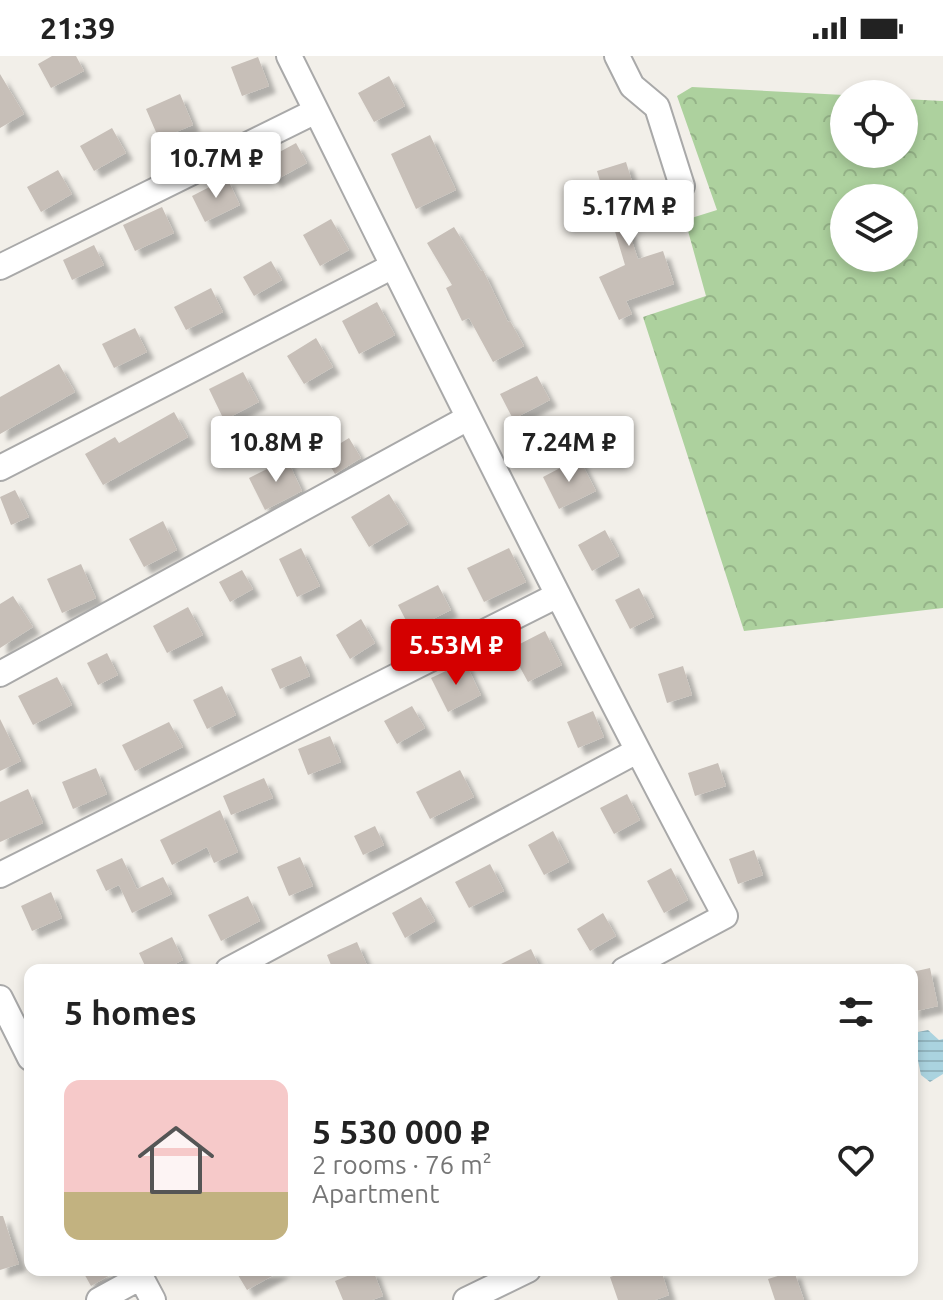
<!DOCTYPE html>
<meta charset="utf-8">
<style>
:root{--surface:#fff;--page:#f2f2f2;--text:#222;--muted:#767676;--line:#e0e0e0;--accent:#d40000}
body{margin:0;font-family:Ubuntu,sans-serif;background:var(--page);color:var(--text);height:100vh;display:flex;flex-direction:column;font-size:30px;white-space:nowrap}
*{box-sizing:border-box;margin:0}
p{font-size:26px;color:var(--muted)}
.icon{flex:none;width:44px;height:44px;fill:none;stroke:currentColor;stroke-width:2;stroke-linecap:round;stroke-linejoin:round}
.map{position:relative;flex:1;overflow:hidden}
.panel{position:absolute;left:24px;top:908px;width:894px;height:312px;display:flex;flex-direction:column;background:var(--surface);border-radius:16px;box-shadow:0 4px 12px #0003}
.panel>*{flex:none}
.tools{position:absolute;left:830px;top:24px;display:grid;gap:16px}
.tools a{display:grid;place-items:center;width:88px;height:88px;border-radius:50%;background:var(--surface);box-shadow:0 4px 12px #0003;font-size:40px}
.price{position:absolute;translate:-50% -68px;padding:0 18px;border-radius:8px;background:#fff;color:#222;font-size:26px;line-height:52px;filter:drop-shadow(0 2px 4px #0008)}
.price::after{content:'';position:absolute;left:50%;top:48px;width:24px;height:18px;margin-left:-12px;background:inherit;clip-path:polygon(0 0,100% 0,50% 100%)}
.price.active{background:var(--accent);color:#fff}
ul{padding:0;list-style:none}
li{display:flex;align-items:center;gap:24px;height:200px;padding:0 40px}
li+li{border-top:2px solid var(--line)}
li span{display:grid;place-items:center;flex:none;width:224px;height:160px;border-radius:16px;color:#555}
li>.icon{margin-inline-start:auto}
span .icon{width:96px;height:96px;fill:#fffc;stroke-width:1}
li b{font-size:34px}
h2{display:flex;justify-content:space-between;align-items:center;height:96px;padding:0 40px;font-size:34px}
.status{display:flex;justify-content:space-between;align-items:center;height:56px;padding:0 40px;background:var(--surface);direction:ltr}
.status svg{height:22px;fill:currentColor}
.map>svg:first-child{display:block}
.forest{fill:url(#forest-crowns);fill-rule:evenodd}
.water{fill:url(#water-rules)}
.building{fill:#c7bfb8;filter:url(#shadow)}
.lines{fill:none;stroke-linecap:round;stroke-linejoin:round}
.minor-casing{stroke:#a9a9a9;stroke-width:28}
.minor{stroke:#fff;stroke-width:24}
</style>
<div class="status"><b>21:39</b><svg viewBox="0 0 49 12"><path d="M0 12V9h3v3zM5 12V6h3v6zM10 12V3h3v9zM15 12V0h3v12zM26 1h20v11H26zM47 4h2v5h-2z"/></svg></div>
<div class="map">
<svg width="943" height="1244" viewBox="0 0 943 1244">
<defs>
<pattern id="forest-crowns" width="20" height="18" patternUnits="userSpaceOnUse" patternTransform="scale(2)"><rect width="20" height="18" fill="#add19e"/><path d="M2 6a3 3 0 1 1 6 0M12 15a3 3 0 1 1 6 0" fill="none" stroke="#95b388"/></pattern>
<pattern id="water-rules" width="6" height="5" patternUnits="userSpaceOnUse" patternTransform="scale(2)"><rect width="6" height="5" fill="#aad3df"/><path d="M0 2.5h6" fill="none" stroke="#92b5bf"/></pattern>
<filter id="shadow"><feDropShadow dx="7" dy="7" stdDeviation="2" flood-color="#0004"/></filter>
</defs>
<rect width="100%" height="100%" fill="#f2efe9"/>
<path class="forest" d="M692,31L844,39V98H904V43L943,45V552L744,575L643,261L706,240L685,164L717,154L677,40ZM844,142H904V202H844Z"/>
<path class="water" d="M928,974L939,984L943,983V1018L930,1026L921,1019L915,990L918,976Z"/>
<path class="building" d="M52,0H76L84,15L51,32L38,8Z
M258,1L269,30L242,40L231,11Z
M0,18L24,58L0,72Z
M389,20L405,50L374,66L358,37Z
M180,38L193,69L159,83L146,53Z
M112,72L126,97L94,115L80,90Z
M430,79L456,134L416,153L391,98Z
M296,87L307,107L274,125L263,105Z
M626,106L637,141L619,146L638,203L663,195L674,228L626,245L632,258L619,264L599,221L625,209L597,115Z
M58,114L72,138L41,156L27,131Z
M227,122L240,149L205,166L192,140Z
M162,151L174,177L135,195L123,169Z
M331,163L349,194L320,210L303,179Z
M454,171L481,215L483,214L508,266L510,265L524,290L493,306L469,262L462,265L446,232L452,229L427,187Z
M94,189L104,209L72,224L63,204Z
M271,205L282,224L254,240L243,221Z
M211,232L223,256L186,274L174,251Z
M377,246L395,279L359,298L342,265Z
M135,272L147,296L114,312L102,288Z
M316,282L333,311L304,328L287,300Z
M59,308L75,336L0,378V341Z
M243,316L259,346L224,364L209,333Z
M537,320L550,344L513,363L500,338Z
M174,356L188,381L103,429L85,398L115,381L119,387Z
M349,382L361,402L335,418L323,398Z
M579,402L596,435L559,453L543,421Z
M287,403L302,435L265,454L249,422Z
M15,434L29,461L11,469L0,441Z
M389,438L408,468L369,491L351,461Z
M163,465L177,494L144,511L129,483Z
M605,474L619,500L592,515L578,489Z
M301,492L320,530L297,541L279,503Z
M509,492L526,526L484,546L467,512Z
M81,508L96,542L62,557L47,523Z
M242,514L253,533L230,546L219,526Z
M438,529L451,554L411,574L398,549Z
M639,532L654,561L630,573L615,544Z
M13,540L33,571L0,592V548Z
M188,551L203,579L167,597L153,570Z
M361,563L375,587L350,603L336,579Z
M545,575L562,609L528,626L510,593Z
M107,597L118,619L98,629L87,607Z
M301,600L310,620L280,633L271,613Z
M465,606L481,639L448,656L431,622Z
M683,610L692,639L667,647L658,618Z
M57,621L72,649L33,669L18,640Z
M222,630L236,659L207,673L193,644Z
M412,650L425,672L397,688L384,665Z
M593,655L604,681L578,692L567,666Z
M0,663L21,705L0,715Z
M169,666L183,691L135,715L122,689Z
M330,680L341,706L308,719L298,693Z
M718,707L726,730L695,740L688,717Z
M96,712L107,738L73,753L62,726Z
M460,714L474,741L430,763L416,736Z
M264,722L273,742L231,759L223,740Z
M28,733L43,767L0,786V746Z
M627,738L640,764L614,778L600,752Z
M220,754L238,796L214,807L207,791L172,809L160,784Z
M375,770L384,789L363,799L354,780Z
M553,775L569,806L544,819L528,789Z
M754,794L763,819L738,828L729,803Z
M300,801L313,830L289,840L277,811Z
M122,802L137,833L163,821L172,838L132,857L119,829L106,835L96,814Z
M490,808L504,835L469,852L455,826Z
M671,812L688,844L664,857L647,825Z
M51,836L62,862L32,875L21,850Z
M248,840L260,865L221,885L208,859Z
M421,841L435,865L405,882L392,857Z
M603,857L616,880L590,895L577,873Z
M172,881L183,904L163,914H147L139,897Z
M357,886L369,914H333L327,899Z
M531,893L541,914H489Z
M930,912L938,950L912,956V916Z
M0,1160H3L19,1208L0,1214Z
M82,1214H119L91,1230Z
M235,1214H283L247,1234Z
M362,1214H373L383,1240L372,1244H343L335,1225Z
M632,1214H661L669,1239L655,1244H618L610,1221Z
M794,1215L804,1244H775L768,1223Z"/>
<g class="lines">
<g class="minor-casing">
<path id="minor" d="M289,0C432,288 573,576 725,860L624,914
M617,0L632,30L657,51L682,130
M0,211L316,55
M0,412L393,210
M0,618L468,362
M0,819L558,539
M228,914L637,695
M0,942L30,1002
M137,1214L153,1244
M99,1244L141,1221
M466,1244L528,1214"/>
</g>
<use href="#minor" class="minor"/>
</g>
</svg>
<div class="tools">
<a><svg class="icon" aria-label="locate" viewBox="0 0 24 24"><circle cx="12" cy="12" r="6"/><path d="M12 2v4M12 18v4M2 12h4M18 12h4"/></svg></a>
<a><svg class="icon" aria-label="layers" viewBox="0 0 24 24"><path d="M12 4l9 5-9 5-9-5zM3 14l9 5 9-5"/></svg></a>
</div>
<b class="price" style="left:216px;top:144px">10.7M ₽</b>
<b class="price" style="left:629px;top:192px">5.17M ₽</b>
<b class="price" style="left:276px;top:428px">10.8M ₽</b>
<b class="price" style="left:569px;top:428px">7.24M ₽</b>
<b class="price active" style="left:456px;top:631px">5.53M ₽</b>
<section class="panel">
<h2>5 homes<svg class="icon" aria-label="filters" viewBox="0 0 24 24"><path d="M4 7h16M4 17h16"/><circle cx="9" cy="7" r="2"/><circle cx="15" cy="17" r="2"/></svg></h2>
<ul>
<li><span style="background:linear-gradient(#f6c9c9 70%,#c2b280 0)"><svg class="icon" aria-label="home" viewBox="0 0 24 24"><path d="M3 11l9-7 9 7M6 9v11h12V9"/></svg></span><div><b>5 530 000 ₽</b><p>2 rooms · 76 m²</p><p>Apartment</p></div><svg class="icon" aria-label="heart" viewBox="0 0 24 24"><path d="M12 20l-8-8c-3-5 5-10 8-4 3-6 11-1 8 4z"/></svg></li>
</ul>
</section>
</div>
